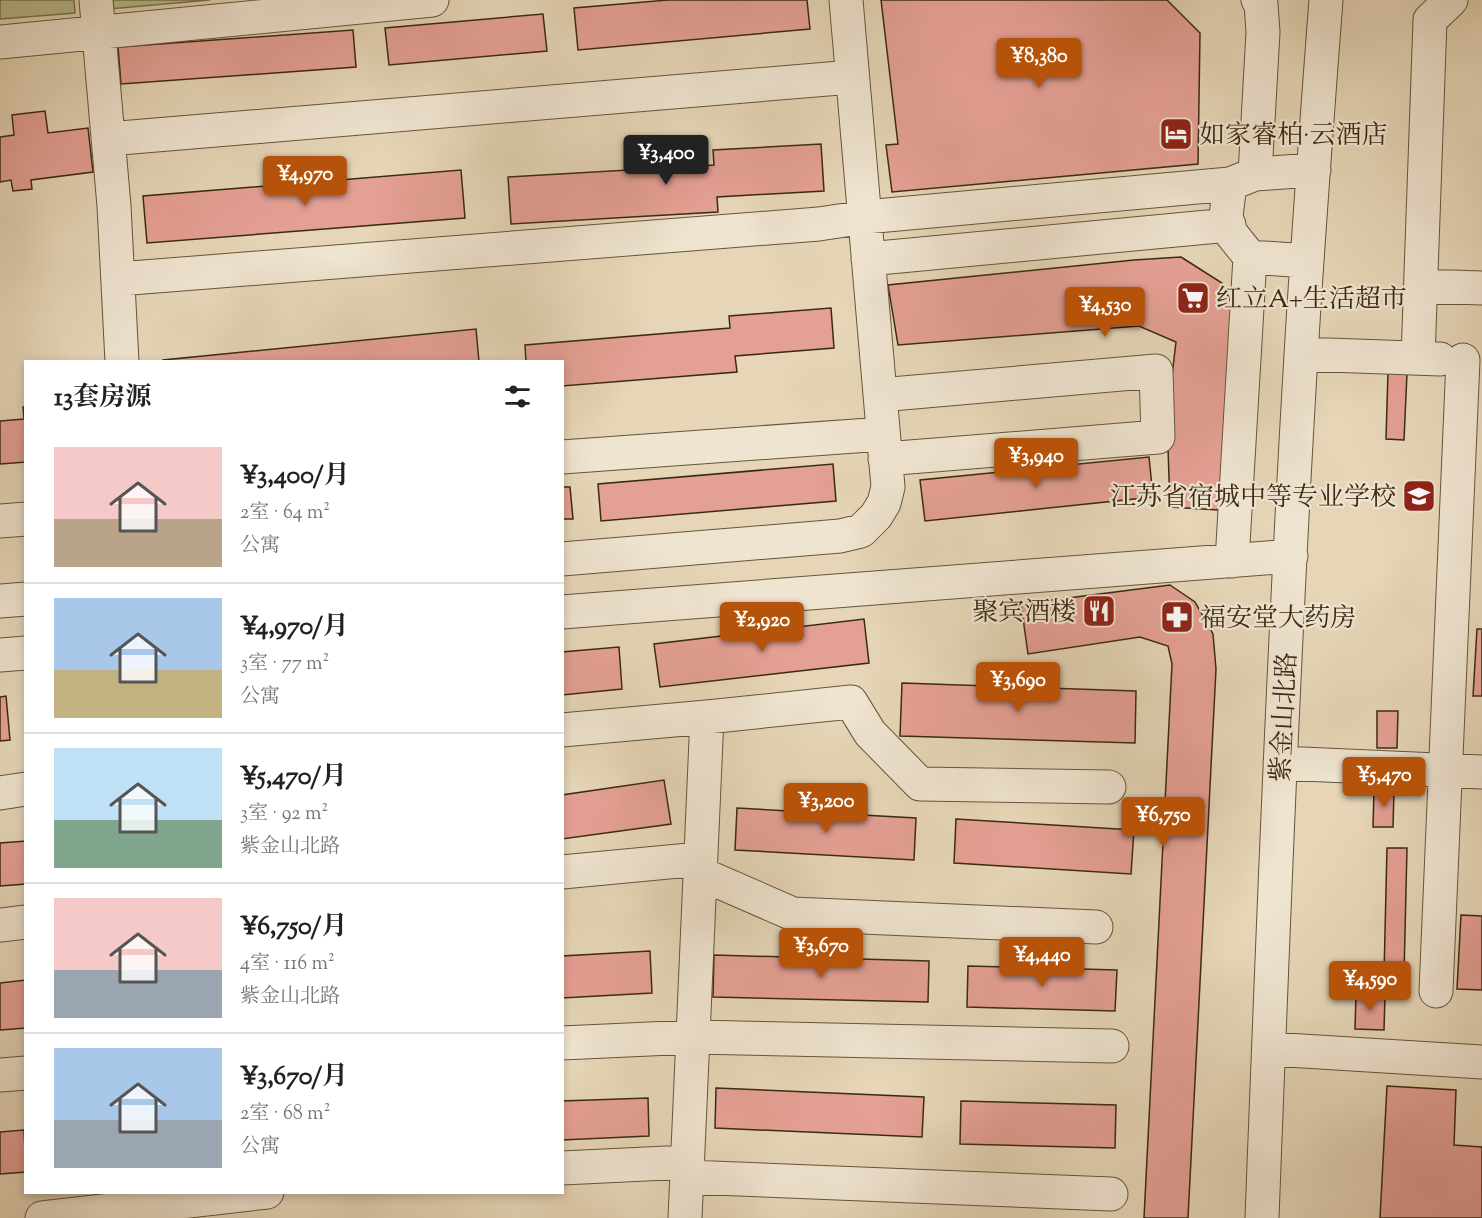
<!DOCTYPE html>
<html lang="zh">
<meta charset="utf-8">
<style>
:root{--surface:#fff;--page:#f6f6f6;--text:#222;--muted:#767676;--line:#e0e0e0;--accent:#b45309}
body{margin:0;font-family:"Sorts Mill Goudy","Noto Serif SC",serif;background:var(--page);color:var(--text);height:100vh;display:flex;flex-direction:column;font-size:22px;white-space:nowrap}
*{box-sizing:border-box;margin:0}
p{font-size:20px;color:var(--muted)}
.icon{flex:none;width:33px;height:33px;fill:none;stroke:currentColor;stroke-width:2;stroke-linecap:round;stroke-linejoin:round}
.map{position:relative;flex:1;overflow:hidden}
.panel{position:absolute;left:24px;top:360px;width:540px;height:834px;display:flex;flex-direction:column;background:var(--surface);border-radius:0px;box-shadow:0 3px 9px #0003}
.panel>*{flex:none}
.price{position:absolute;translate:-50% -51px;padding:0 14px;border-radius:6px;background:var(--accent);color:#fff;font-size:20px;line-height:39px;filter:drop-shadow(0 2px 3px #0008)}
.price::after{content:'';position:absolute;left:50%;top:36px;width:18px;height:14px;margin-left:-9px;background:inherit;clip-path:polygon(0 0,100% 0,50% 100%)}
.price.active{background:#222;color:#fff}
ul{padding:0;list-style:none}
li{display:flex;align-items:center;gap:18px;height:150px;padding:0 30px}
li+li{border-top:2px solid var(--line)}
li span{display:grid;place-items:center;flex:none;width:168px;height:120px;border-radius:0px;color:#555}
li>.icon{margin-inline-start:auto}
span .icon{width:72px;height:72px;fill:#fffc;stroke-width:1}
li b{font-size:26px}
h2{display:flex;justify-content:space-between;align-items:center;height:72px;padding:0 30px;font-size:26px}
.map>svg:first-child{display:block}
.green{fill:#b8bd8c;stroke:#797450;stroke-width:1.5}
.building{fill:#e5a095;stroke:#3a2a13;stroke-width:1.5}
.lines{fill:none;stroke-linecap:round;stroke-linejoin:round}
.minor-casing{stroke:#65553c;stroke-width:35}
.minor{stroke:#efe4d0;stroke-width:33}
.labels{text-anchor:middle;stroke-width:4.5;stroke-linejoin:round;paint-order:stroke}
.poi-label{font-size:26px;fill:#3a2a13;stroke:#efe4d0;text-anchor:start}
.street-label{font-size:26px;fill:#3a2a13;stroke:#efe4d0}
</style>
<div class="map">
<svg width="1482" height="1218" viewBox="0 0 1482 1218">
<rect width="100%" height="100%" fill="#e6d6b7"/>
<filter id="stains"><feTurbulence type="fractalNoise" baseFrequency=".00333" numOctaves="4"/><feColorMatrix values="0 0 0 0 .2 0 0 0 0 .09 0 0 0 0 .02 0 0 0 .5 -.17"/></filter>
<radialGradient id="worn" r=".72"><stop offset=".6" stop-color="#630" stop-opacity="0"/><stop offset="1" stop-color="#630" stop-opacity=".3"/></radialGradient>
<path class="green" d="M0,0H74L75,13L0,19Z
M109,0H210L109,9Z"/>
<path class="building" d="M668,0H807L810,29L578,50L574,8Z
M881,0H1167L1200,33L1198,164L892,192L886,145L898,144Z
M543,14L547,51L389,65L385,28Z
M353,30L356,67L121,84L118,47Z
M45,111L48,133L88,128L93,172L31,180L32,189L13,191L11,180L0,182V137L14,135L12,115Z
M821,144L824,191L717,197L718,212L511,224L508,177L714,165L713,150Z
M461,170L465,218L147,243L143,196Z
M1181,257L1222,283L1235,311L1218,510L1170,507L1167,418L1176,342L1139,326L898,345L888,285L1134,260Z
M831,308L834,348L735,356L737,372L562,386V362H526L525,345L730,328L729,316Z
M476,329L479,362H163V360Z
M1388,372L1407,373L1404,440L1386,439Z
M23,407H26V462L0,464V421L24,419Z
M1149,457L1153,497L925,521L920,480Z
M833,464L836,501L601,521L598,484Z
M562,487H570L573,519H562Z
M1170,585L1195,602L1213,634L1216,669L1188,1218H1144L1172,664L1168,646L1140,637L1028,654L1021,604Z
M864,619L869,663L660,687L654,644Z
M1477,629H1482V696H1473Z
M619,647L622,689L562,695V652Z
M902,683L1136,691L1135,743L900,736Z
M6,696L10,740L0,741V697Z
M1377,711H1398L1397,748H1377Z
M664,780L671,824L562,839V795Z
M1374,790H1394L1393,827H1373Z
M737,808L916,818L914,860L735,850Z
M956,819L1134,830L1131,874L954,863Z
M26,841V884L0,886V843Z
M1387,848H1407L1404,975H1384Z
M1461,915L1482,916V990L1457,989Z
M650,951L652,993L562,998V956Z
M714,955L929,961L928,1002L713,997Z
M968,966L1117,970L1115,1011L967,1007Z
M26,980V1028L0,1030V983Z
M1356,994L1385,996L1384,1030L1355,1029Z
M1387,1086L1456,1090L1454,1145L1482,1147V1218H1380Z
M716,1088L924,1097L922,1137L715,1128Z
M648,1098L649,1136L562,1140V1101Z
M961,1101L1116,1105L1115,1148L960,1144Z
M24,1130L26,1172L0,1174V1132Z"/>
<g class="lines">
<g class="minor-casing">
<path id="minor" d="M96,0L114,206L122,362
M0,42L432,0
M108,139L852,77
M1255,174L1263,32L1261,4L1258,0
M868,259L1229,225
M1307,261L1250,257L1230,232L1226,216L1230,184L1255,174L1314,170
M118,279L819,224L865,217L1230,184
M1421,286L1482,288
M1301,354L1440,359
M1418,358L1430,20L1451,0
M880,395L1156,371L1158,437L885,459
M562,457L883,434
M0,521L26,519
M562,559L840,536L861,531L876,516L884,503L888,487L846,0
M1232,561L1250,257
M0,601L26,599
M562,612L1291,556
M0,655L26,653
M562,730L707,717L851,702L870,733L920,784L1109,787
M1280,763L1482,772
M0,793L26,789
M562,872L700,859
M699,873L793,914L1096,927
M0,925L26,922
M1436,991L1463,360
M562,1043L693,1037L1112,1046
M1269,1049L1482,1062
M0,1075L26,1073
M562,1168L688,1162
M687,1177L1111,1194
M42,1218L267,1192
M685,1218L707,717
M1262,1218C1273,930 1284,642 1301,355C1308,236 1317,118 1326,0"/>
</g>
<use href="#minor" class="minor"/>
</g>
<defs>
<g id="hotel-square" transform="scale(1.725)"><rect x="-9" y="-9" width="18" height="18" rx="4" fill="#8f2418" stroke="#efe4d0"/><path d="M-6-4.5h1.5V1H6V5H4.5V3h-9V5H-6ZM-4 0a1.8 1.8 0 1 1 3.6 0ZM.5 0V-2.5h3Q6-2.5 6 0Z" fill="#fff"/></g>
<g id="supermarket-square" transform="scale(1.725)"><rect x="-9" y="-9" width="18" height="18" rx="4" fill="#8f2418" stroke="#efe4d0"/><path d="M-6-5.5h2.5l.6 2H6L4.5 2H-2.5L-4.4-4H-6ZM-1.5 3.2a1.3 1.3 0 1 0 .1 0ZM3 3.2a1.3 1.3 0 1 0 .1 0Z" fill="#fff"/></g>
<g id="school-square" transform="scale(1.725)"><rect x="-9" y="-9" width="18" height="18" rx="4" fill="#8f2418" stroke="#efe4d0"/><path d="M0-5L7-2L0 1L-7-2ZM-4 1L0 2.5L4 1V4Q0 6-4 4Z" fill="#fff"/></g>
<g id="restaurant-square" transform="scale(1.725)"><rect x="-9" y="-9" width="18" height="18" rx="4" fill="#8f2418" stroke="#efe4d0"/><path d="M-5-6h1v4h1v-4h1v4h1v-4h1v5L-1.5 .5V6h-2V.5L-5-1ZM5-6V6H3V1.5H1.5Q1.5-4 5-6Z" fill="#fff"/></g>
<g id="pharmacy-square" transform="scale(1.725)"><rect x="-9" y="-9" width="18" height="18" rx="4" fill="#8f2418" stroke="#efe4d0"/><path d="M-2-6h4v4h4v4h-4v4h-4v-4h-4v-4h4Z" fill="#fff"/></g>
</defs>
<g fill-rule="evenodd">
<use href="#hotel-square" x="1176" y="134"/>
<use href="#supermarket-square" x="1193" y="298"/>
<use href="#school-square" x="1419" y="496"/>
<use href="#restaurant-square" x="1099" y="611"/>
<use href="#pharmacy-square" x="1177" y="617"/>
</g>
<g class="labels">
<g class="poi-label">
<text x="1199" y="143">如家睿柏·云酒店</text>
<text x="1216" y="307">红立A+生活超市</text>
<text x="1396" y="505" text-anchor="end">江苏省宿城中等专业学校</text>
<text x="1076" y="620" text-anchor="end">聚宾酒楼</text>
<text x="1200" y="626">福安堂大药房</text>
</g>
<g class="street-label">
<text transform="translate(1283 717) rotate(-87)" y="9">紫金山北路</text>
</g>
</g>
<rect width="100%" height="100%" filter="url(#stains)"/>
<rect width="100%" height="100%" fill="url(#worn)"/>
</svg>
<b class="price" style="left:1039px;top:89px">¥8,380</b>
<b class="price active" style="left:666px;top:186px">¥3,400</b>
<b class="price" style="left:305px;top:207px">¥4,970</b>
<b class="price" style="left:1105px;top:338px">¥4,530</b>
<b class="price" style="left:1036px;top:489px">¥3,940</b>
<b class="price" style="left:762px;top:653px">¥2,920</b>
<b class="price" style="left:1018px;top:713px">¥3,690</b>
<b class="price" style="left:1384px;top:808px">¥5,470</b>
<b class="price" style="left:826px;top:834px">¥3,200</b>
<b class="price" style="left:1163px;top:848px">¥6,750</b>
<b class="price" style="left:821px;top:979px">¥3,670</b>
<b class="price" style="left:1042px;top:988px">¥4,440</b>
<b class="price" style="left:1370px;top:1012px">¥4,590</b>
<section class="panel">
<h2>13套房源<svg class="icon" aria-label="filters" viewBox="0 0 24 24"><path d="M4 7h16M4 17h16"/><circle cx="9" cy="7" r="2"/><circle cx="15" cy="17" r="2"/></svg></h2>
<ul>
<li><span style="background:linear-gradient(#f6c9c9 60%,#b9a48a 0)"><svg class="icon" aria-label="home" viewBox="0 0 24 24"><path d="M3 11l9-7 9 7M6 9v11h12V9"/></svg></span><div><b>¥3,400/月</b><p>2室 · 64 m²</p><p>公寓</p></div></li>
<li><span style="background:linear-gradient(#a9c7e8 60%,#c2b280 0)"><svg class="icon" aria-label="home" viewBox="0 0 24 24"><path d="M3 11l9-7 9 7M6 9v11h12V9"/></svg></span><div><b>¥4,970/月</b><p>3室 · 77 m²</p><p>公寓</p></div></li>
<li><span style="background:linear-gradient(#bfe0f5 60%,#7fa58c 0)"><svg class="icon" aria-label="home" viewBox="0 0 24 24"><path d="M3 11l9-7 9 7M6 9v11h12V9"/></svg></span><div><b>¥5,470/月</b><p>3室 · 92 m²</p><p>紫金山北路</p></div></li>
<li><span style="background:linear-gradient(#f6c9c9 60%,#9aa5b1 0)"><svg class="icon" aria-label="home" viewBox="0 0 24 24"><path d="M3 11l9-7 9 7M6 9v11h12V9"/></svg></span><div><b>¥6,750/月</b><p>4室 · 116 m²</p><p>紫金山北路</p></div></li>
<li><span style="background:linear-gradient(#a9c7e8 60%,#9aa5b1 0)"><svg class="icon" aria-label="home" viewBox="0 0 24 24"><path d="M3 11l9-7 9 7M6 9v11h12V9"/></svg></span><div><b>¥3,670/月</b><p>2室 · 68 m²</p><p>公寓</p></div></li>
</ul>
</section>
</div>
